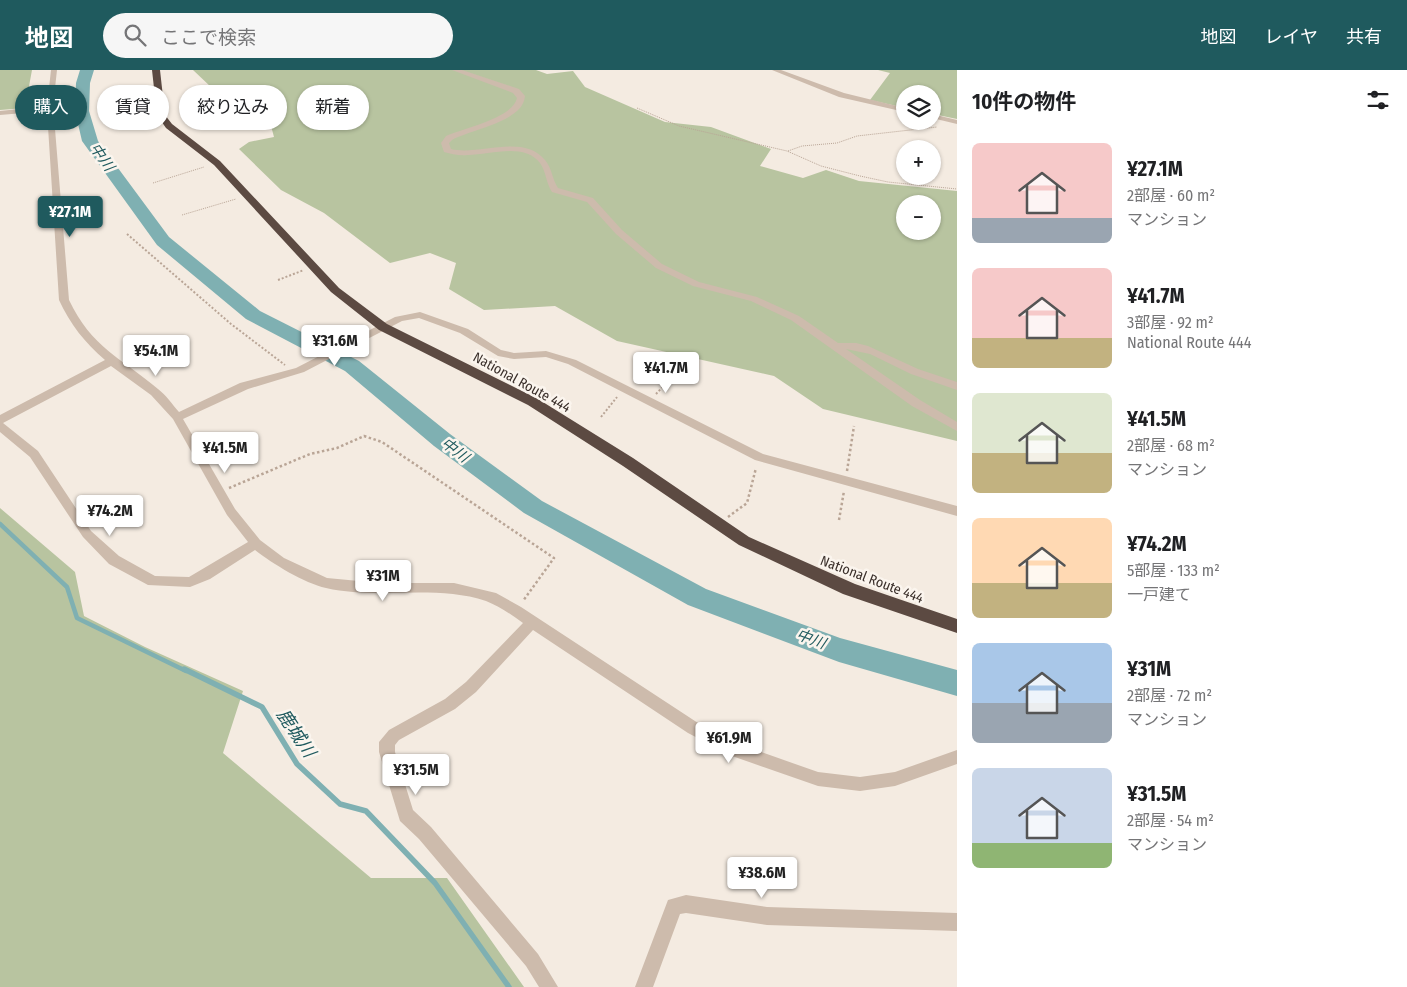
<!DOCTYPE html>
<html lang="ja">
<meta charset="utf-8">
<style>
:root{--surface:#fff;--page:#f6f6f6;--text:#202124;--muted:#757577;--accent:#1f5a5e}
body{margin:0;font-family:"Fira Sans Condensed","Noto Sans JP",sans-serif;background:var(--page);color:var(--text);height:100vh;display:flex;flex-direction:column;font-size:19px;white-space:nowrap}
*{box-sizing:border-box;margin:0}
p{font-size:16px;color:var(--muted)}
.icon{flex:none;width:28px;height:28px;fill:none;stroke:currentColor;stroke-width:2;stroke-linecap:round;stroke-linejoin:round}
.map{position:relative;flex:1;overflow:hidden}
.details{display:flex;flex-direction:column;background:var(--surface);width:450px}
.details>*{flex:none}
.guide{position:absolute;left:15px;top:15px;width:475px;height:45px;display:flex;gap:10px}
.controls{position:absolute;left:896px;top:15px;display:grid;gap:10px}
.controls a{display:grid;place-items:center;width:45px;height:45px;border-radius:50%;background:var(--surface);box-shadow:0 1px 4px #0004;font-size:25px}
.price{position:absolute;translate:-50% -42px;padding:0 11px;border-radius:5px;background:#fff;color:#222;font-size:16px;line-height:32px;filter:drop-shadow(0 1px 2px #0008)}
.price::after{content:'';position:absolute;left:50%;top:30px;width:15px;height:11px;margin-left:-8px;background:inherit;clip-path:polygon(0 0,100% 0,50% 100%)}
.price.active{background:var(--accent);color:#fff}
ul{padding:0;list-style:none}
li{display:flex;align-items:center;gap:15px;height:125px;padding:0 15px}
li span{display:grid;place-items:center;flex:none;width:140px;height:100px;border-radius:8px;color:#555}
li>.icon{margin-inline-start:auto}
span .icon{width:60px;height:60px;fill:#fffc;stroke-width:1}
li b{font-size:21px}
h2{display:flex;justify-content:space-between;align-items:center;height:60px;padding:0 15px;font-size:21px}
.tag{padding:0 18px;border-radius:22px;background:var(--surface);box-shadow:0 1px 4px #0004;font-size:18px;line-height:45px}
.tag.active{background:var(--accent);color:#fff}
header{display:flex;align-items:center;gap:30px;box-sizing:border-box;height:70px;padding:0 25px;background:var(--accent);color:#fff}
header strong{font-size:24px}
nav{display:flex;gap:28px;margin-inline-start:auto;font-size:18px}
.search{width:350px;height:45px;background:var(--page);display:flex;align-items:center;gap:12px;box-sizing:border-box;padding:0 18px;border-radius:28px;color:var(--muted);font-size:19px}
main{display:flex;flex:1;min-height:0}
.map>svg:first-child{display:block}
.green{fill:#b8c4a0;fill-rule:evenodd}
.lines{fill:none;stroke-linecap:round;stroke-linejoin:round}
.stream-far1{stroke:#7fb0b2;stroke-width:4.5}
.stream{stroke:#7fb0b2;stroke-width:5.5}
.river{fill:#7fb0b2;fill-rule:evenodd}
.path-far2{stroke:#b9a596;stroke-width:1;stroke-dasharray:1 1;stroke-linecap:butt}
.path-far1{stroke:#b9a596;stroke-width:2;stroke-dasharray:2 2;stroke-linecap:butt}
.path{stroke:#b9a596;stroke-width:2.5;stroke-dasharray:2.5 2.5;stroke-linecap:butt}
.street{fill:#cdbbac;fill-rule:evenodd}
.highway{fill:#5c4a42;fill-rule:evenodd}
.labels{text-anchor:middle;stroke-width:5;stroke-linejoin:round;paint-order:stroke}
.street-label{font-size:14px;fill:#3b302b;stroke:#fbf5ee}
.water-label{font-size:15px;font-style:italic;fill:#1f5a5e;stroke:#fbf5ee}
.near-water-label{font-size:18px;font-style:italic;fill:#1f5a5e;stroke:#fbf5ee}
</style>
<header>
<strong>地図</strong>
<div class="search"><svg class="icon" aria-label="search" viewBox="0 0 24 24"><circle cx="10" cy="10" r="6"/><path d="M15 15l6 6"/></svg>ここで検索</div>
<nav><a>地図</a><a>レイヤ</a><a>共有</a></nav>
</header>
<main>
<div class="map">
<svg width="957" height="917" viewBox="0 0 957 917">
<rect width="100%" height="100%" fill="#f4ebe1"/>
<path class="green" d="M0,0H32L25,38L0,40Z
M193,0H536L547,4L573,1L585,17L665,52L711,57L771,79L760,96L803,108L826,100L859,111L957,121V371L823,339L774,306L617,271L555,236L484,240L449,219L456,193L430,183L390,193L324,143L281,120L239,79L249,72L274,67L266,37L230,35ZM905,134H932V161H905Z
M878,0H957V49L933,44L932,24H905V38L870,30L890,3Z
M0,438L75,502L84,546L145,577L243,621L223,683L371,808H447L524,917H0Z"/>
<g class="lines">
<path class="stream-far1" d="M0,454L67,517L77,548L186,601"/>
<path class="stream" d="M184,599L262,637L297,694L340,734L366,741L435,813L509,917"/>
<path class="river" d="M80,0H94L90,13L89,41L98,71L169,167L260,241L359,291L450,364L542,431L706,519L840,568L957,600V626L839,592L688,535L524,443L434,376L345,301L246,249L157,175L82,71L75,41L76,13Z"/>
<path class="path-far2" d="M637,38L679,56L787,81L821,96L860,106L888,112L957,119
M788,81L802,76L837,73L857,66L937,57
M153,113L204,97
M182,145L236,129"/>
<path class="path-far1" d="M127,164L231,254L285,295
M278,210L304,200
M656,324L686,292
M601,347L617,327"/>
<path class="path" d="M847,401L854,356
M229,418L310,384L337,378L364,366L382,372L554,488L523,531
M728,447L747,433L756,398
M839,450L844,421"/>
<path class="street" d="M51,0H57L54,27L55,59L69,230C92,278 120,287 158,319C166,325 172,334 179,342L240,313L296,298L395,247L420,242L468,259L501,280L514,283L546,281L576,290L763,384L957,436V446L755,390L568,294L546,287L514,289L498,286L460,263L419,248L402,251L304,302L248,319L183,349L235,439L260,470L284,488L327,508L380,513H454L496,523L521,537L698,653L741,675L818,702L860,707L895,702L957,680V694L895,716L860,721L818,716L732,686L688,663L533,560L476,622L455,639L399,670L395,675V682L413,740L431,757L538,884L558,917H539L526,896L419,769L400,751L379,682V672L389,660L445,629L466,612L523,553C512,545 499,536 486,531C435,514 378,530 326,518C304,513 273,494 255,480L210,509L190,517L148,515L109,494L83,467L30,387L0,362V345L105,290C85,273 70,254 59,230L47,41L0,45V41L47,36ZM111,296L151,325L173,349L227,445L248,472L189,507L155,506L119,486L91,461L38,381L3,353Z
M452,0H462L519,19L525,26C523,52 472,59 452,70L449,73L451,79C479,86 523,63 545,90C552,98 552,109 558,118L593,128L622,160L662,194L699,212L757,227L799,246L838,273H856L868,276L918,299L957,312V320L911,304L870,284L846,279L920,330L957,352V361L912,336L791,250L751,231L693,216L656,198L616,164L587,132L552,122C546,113 546,101 540,93C524,72 489,85 468,85C459,86 452,84 444,82L441,73L446,66C464,58 513,48 517,28L513,23Z
M772,0H781L844,23L905,38V42L839,27Z
M932,44L957,50V54L932,48Z
M686,825L767,837L957,843V861L767,855L686,843L680,844L653,917H635L668,830Z"/>
<path class="highway" d="M152,0H160L165,45L172,54L220,91L339,218L387,254L538,329L633,388L749,467L855,514L957,549V563L843,524L739,475L623,396L528,335L379,260L331,222L214,95L166,58L157,45Z"/>
</g>
<g class="labels">
<g class="street-label">
<text transform="translate(522 312) rotate(29)" y="5">National Route 444</text>
<text transform="translate(872 509) rotate(21)" y="5">National Route 444</text>
</g>
<g class="water-label">
<text transform="translate(102 87) rotate(55)" y="5">中川</text>
<text transform="translate(455 380) rotate(37)" y="5">中川</text>
<text transform="translate(811 569) rotate(20)" y="5">中川</text>
</g>
<g class="near-water-label">
<text transform="translate(296 663) rotate(56)" y="6">鹿城川</text>
</g>
</g>
</svg>
<div class="controls">
<a><svg class="icon" aria-label="layers" viewBox="0 0 24 24"><path d="M12 4l9 5-9 5-9-5zM3 14l9 5 9-5"/></svg></a>
<a>+</a>
<a>−</a>
</div>
<b class="price active" style="left:70px;top:168px">¥27.1M</b>
<b class="price" style="left:335px;top:297px">¥31.6M</b>
<b class="price" style="left:156px;top:307px">¥54.1M</b>
<b class="price" style="left:666px;top:324px">¥41.7M</b>
<b class="price" style="left:225px;top:404px">¥41.5M</b>
<b class="price" style="left:110px;top:467px">¥74.2M</b>
<b class="price" style="left:383px;top:532px">¥31M</b>
<b class="price" style="left:729px;top:694px">¥61.9M</b>
<b class="price" style="left:416px;top:726px">¥31.5M</b>
<b class="price" style="left:762px;top:829px">¥38.6M</b>
<div class="guide">
<a class="tag active">購入</a>
<a class="tag">賃貸</a>
<a class="tag">絞り込み</a>
<a class="tag">新着</a>
</div>
</div>
<section class="details">
<h2>10件の物件<svg class="icon" aria-label="filters" viewBox="0 0 24 24"><path d="M4 7h16M4 17h16"/><circle cx="9" cy="7" r="2"/><circle cx="15" cy="17" r="2"/></svg></h2>
<ul>
<li><span style="background:linear-gradient(#f6c9c9 75%,#9aa5b1 0)"><svg class="icon" aria-label="home" viewBox="0 0 24 24"><path d="M3 11l9-7 9 7M6 9v11h12V9"/></svg></span><div><b>¥27.1M</b><p>2部屋 · 60 m²</p><p>マンション</p></div></li>
<li><span style="background:linear-gradient(#f6c9c9 70%,#c2b280 0)"><svg class="icon" aria-label="home" viewBox="0 0 24 24"><path d="M3 11l9-7 9 7M6 9v11h12V9"/></svg></span><div><b>¥41.7M</b><p>3部屋 · 92 m²</p><p>National Route 444</p></div></li>
<li><span style="background:linear-gradient(#dfe7d0 60%,#c2b280 0)"><svg class="icon" aria-label="home" viewBox="0 0 24 24"><path d="M3 11l9-7 9 7M6 9v11h12V9"/></svg></span><div><b>¥41.5M</b><p>2部屋 · 68 m²</p><p>マンション</p></div></li>
<li><span style="background:linear-gradient(#ffd9b3 65%,#c2b280 0)"><svg class="icon" aria-label="home" viewBox="0 0 24 24"><path d="M3 11l9-7 9 7M6 9v11h12V9"/></svg></span><div><b>¥74.2M</b><p>5部屋 · 133 m²</p><p>一戸建て</p></div></li>
<li><span style="background:linear-gradient(#a9c7e8 60%,#9aa5b1 0)"><svg class="icon" aria-label="home" viewBox="0 0 24 24"><path d="M3 11l9-7 9 7M6 9v11h12V9"/></svg></span><div><b>¥31M</b><p>2部屋 · 72 m²</p><p>マンション</p></div></li>
<li><span style="background:linear-gradient(#c9d6e8 75%,#8fb573 0)"><svg class="icon" aria-label="home" viewBox="0 0 24 24"><path d="M3 11l9-7 9 7M6 9v11h12V9"/></svg></span><div><b>¥31.5M</b><p>2部屋 · 54 m²</p><p>マンション</p></div></li>
</ul>
</section>
</main>
